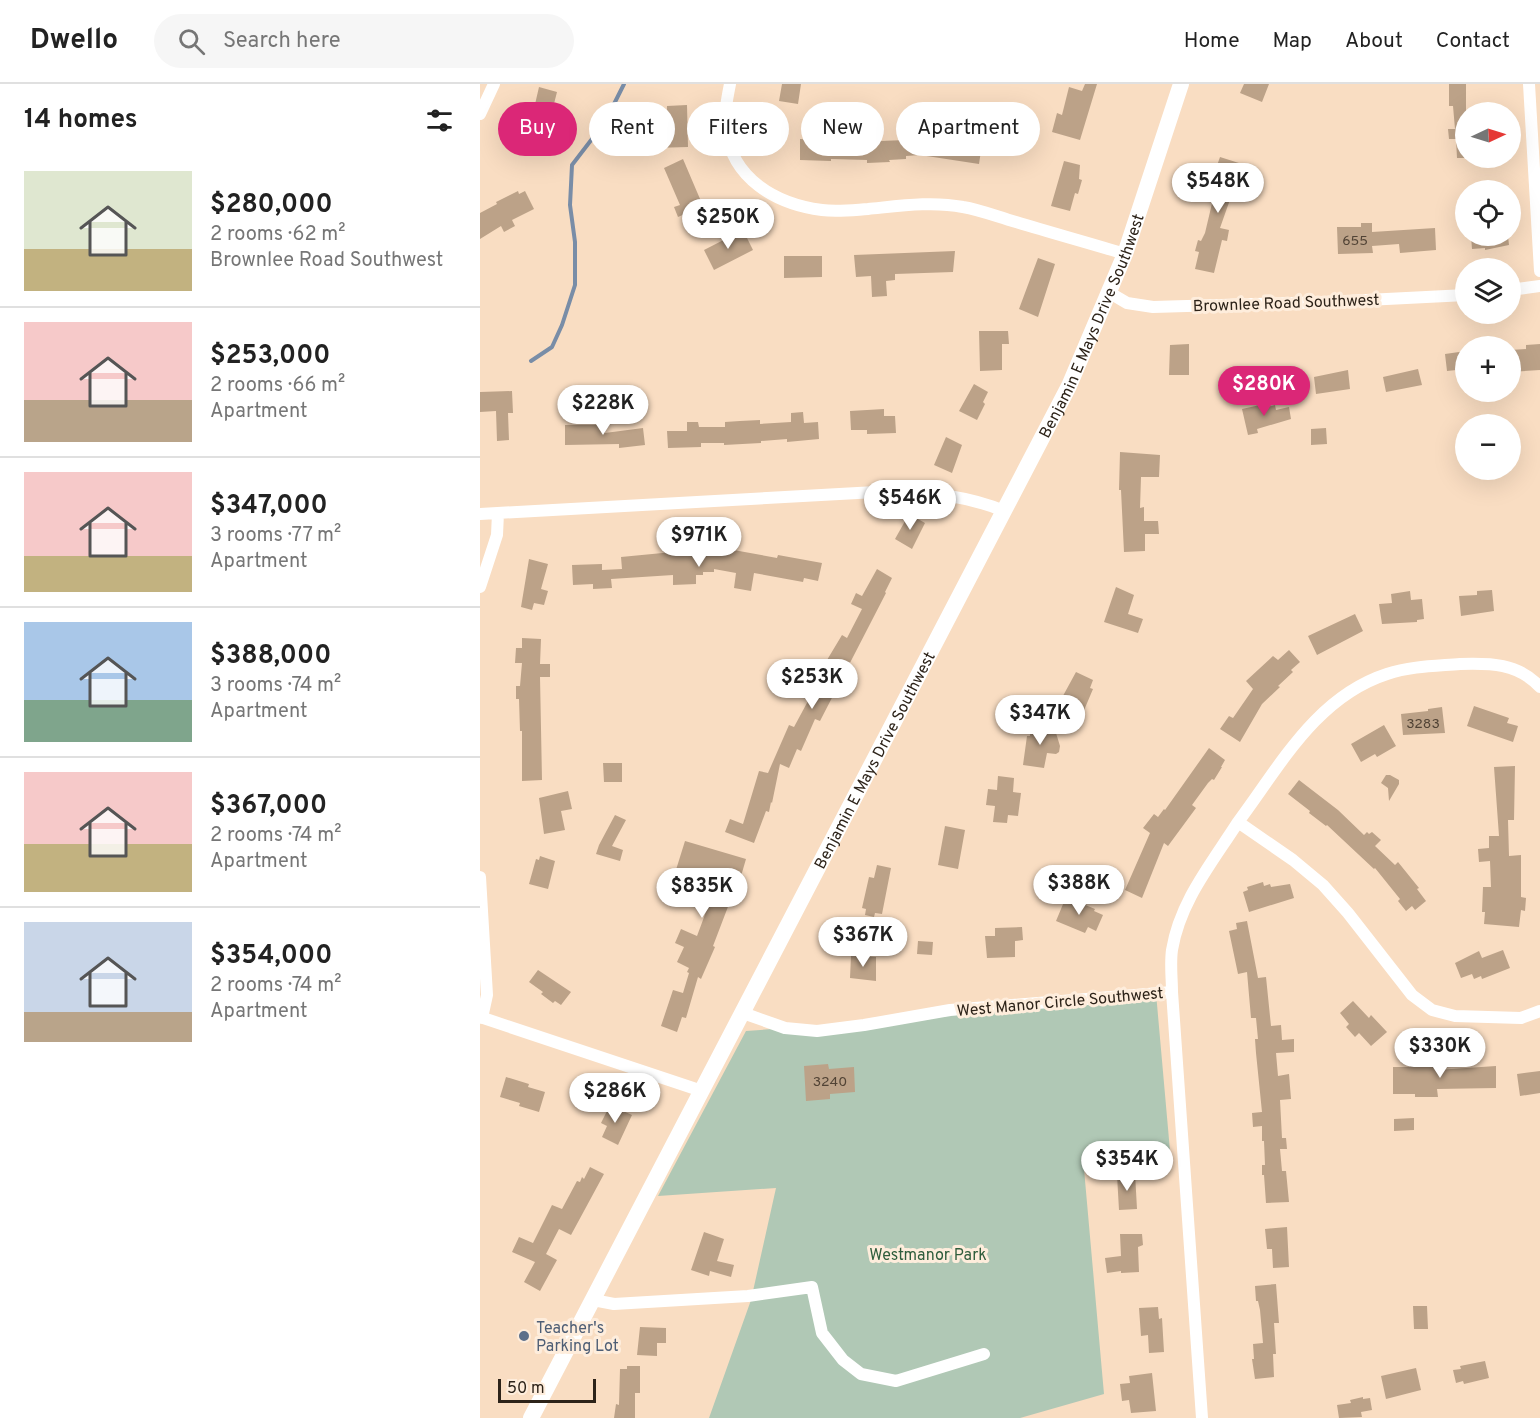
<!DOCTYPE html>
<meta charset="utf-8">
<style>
:root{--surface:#fff;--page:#f6f6f6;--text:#222;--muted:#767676;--line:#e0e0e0;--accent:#db2777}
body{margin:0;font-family:Overpass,sans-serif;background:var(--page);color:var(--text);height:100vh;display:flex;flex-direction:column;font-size:22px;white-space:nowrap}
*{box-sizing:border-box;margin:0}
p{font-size:20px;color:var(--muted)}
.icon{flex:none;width:33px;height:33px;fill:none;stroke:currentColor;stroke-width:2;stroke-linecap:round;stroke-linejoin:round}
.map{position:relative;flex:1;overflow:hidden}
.drawer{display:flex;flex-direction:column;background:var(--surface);width:480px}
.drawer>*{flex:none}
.hud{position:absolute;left:18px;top:18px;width:570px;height:54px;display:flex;gap:12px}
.needle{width:39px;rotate:86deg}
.controls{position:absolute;left:975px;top:18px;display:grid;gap:12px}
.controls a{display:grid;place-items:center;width:66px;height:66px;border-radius:50%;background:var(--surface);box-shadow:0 6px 24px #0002;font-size:30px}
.scale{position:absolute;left:18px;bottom:15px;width:98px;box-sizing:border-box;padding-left:6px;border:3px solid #2d2319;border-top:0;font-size:16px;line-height:21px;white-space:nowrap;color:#2d2319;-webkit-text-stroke:4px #feeddc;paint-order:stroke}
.price{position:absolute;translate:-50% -51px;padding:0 14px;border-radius:21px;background:#fff;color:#222;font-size:20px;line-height:39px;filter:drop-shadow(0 2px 3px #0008)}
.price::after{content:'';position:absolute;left:50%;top:36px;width:18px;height:14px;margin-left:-9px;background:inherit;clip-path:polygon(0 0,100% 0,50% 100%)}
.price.current{background:var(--accent);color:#fff}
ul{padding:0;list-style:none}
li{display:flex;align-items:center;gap:18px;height:150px;padding:0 24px}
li+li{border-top:2px solid var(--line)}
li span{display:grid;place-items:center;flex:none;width:168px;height:120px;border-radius:0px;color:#555}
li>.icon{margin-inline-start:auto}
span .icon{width:72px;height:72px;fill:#fffc;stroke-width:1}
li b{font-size:26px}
h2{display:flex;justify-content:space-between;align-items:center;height:72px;padding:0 24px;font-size:26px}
.pill{padding:0 21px;border-radius:27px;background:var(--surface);box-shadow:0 6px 24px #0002;font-size:21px;line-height:54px}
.pill.current{background:var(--accent);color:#fff}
header{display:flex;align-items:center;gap:36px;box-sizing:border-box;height:84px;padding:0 30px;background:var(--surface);border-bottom:2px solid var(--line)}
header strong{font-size:28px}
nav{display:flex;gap:33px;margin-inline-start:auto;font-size:21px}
.search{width:420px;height:54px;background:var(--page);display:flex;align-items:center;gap:15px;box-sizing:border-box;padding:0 21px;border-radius:33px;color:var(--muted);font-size:22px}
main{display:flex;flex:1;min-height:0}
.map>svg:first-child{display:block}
.green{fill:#b0c8b5}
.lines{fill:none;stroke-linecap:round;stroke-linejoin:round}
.stream{stroke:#798da7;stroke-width:4}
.building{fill:#bca288}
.street{stroke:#fff;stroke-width:12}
.secondary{stroke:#fff;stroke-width:16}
.service-dot{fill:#5c6f8a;stroke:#feeddc;stroke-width:2}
.labels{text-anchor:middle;stroke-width:6;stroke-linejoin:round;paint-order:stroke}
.number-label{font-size:14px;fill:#514335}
.street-label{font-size:16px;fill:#2d2319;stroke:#feeddc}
.park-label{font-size:16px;fill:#2f5d3c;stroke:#feeddc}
.service-label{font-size:16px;fill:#4e5e75;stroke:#feeddc;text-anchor:start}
</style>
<header>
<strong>Dwello</strong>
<div class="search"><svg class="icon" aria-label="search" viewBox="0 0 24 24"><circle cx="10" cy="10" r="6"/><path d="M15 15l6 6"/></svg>Search here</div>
<nav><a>Home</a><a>Map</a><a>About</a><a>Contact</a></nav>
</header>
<main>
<section class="drawer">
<h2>14 homes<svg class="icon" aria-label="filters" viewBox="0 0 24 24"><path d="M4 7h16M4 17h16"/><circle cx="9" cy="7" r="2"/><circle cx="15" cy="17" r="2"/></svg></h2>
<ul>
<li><span style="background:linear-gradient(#dfe7d0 65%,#c2b280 0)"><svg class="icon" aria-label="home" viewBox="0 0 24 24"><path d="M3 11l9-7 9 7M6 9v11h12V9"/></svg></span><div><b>$280,000</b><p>2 rooms · 62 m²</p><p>Brownlee Road Southwest</p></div></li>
<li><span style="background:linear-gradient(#f6c9c9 65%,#b9a48a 0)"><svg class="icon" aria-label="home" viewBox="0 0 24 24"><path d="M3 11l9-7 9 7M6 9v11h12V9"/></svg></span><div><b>$253,000</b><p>2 rooms · 66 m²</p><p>Apartment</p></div></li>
<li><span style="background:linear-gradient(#f6c9c9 70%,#c2b280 0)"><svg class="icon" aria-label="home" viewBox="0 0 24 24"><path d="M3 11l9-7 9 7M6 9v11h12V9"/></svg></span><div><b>$347,000</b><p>3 rooms · 77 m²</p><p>Apartment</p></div></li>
<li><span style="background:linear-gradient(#a9c7e8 65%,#7fa58c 0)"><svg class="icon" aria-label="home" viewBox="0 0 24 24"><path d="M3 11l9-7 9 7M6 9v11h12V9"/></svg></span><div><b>$388,000</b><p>3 rooms · 74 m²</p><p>Apartment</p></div></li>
<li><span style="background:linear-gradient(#f6c9c9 60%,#c2b280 0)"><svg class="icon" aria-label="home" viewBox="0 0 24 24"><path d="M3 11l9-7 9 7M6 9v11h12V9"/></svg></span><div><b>$367,000</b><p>2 rooms · 74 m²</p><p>Apartment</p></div></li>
<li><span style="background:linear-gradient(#c9d6e8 75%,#b9a48a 0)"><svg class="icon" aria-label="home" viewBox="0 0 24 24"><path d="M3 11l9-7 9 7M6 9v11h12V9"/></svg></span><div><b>$354,000</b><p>2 rooms · 74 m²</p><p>Apartment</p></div></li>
</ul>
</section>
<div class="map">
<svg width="1060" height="1334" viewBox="0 0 1060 1334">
<rect width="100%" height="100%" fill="#f9ddc2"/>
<path class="green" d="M676,909L691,1078L604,1085L624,1310L540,1334H229L271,1216L296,1104L178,1112L266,947L359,940Z"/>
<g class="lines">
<path class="stream" d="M51,277L72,263L82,241L95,201V158L90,121L92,81L115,51L131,26L144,0"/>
</g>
<path class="building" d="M302,0H321L318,20L299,17Z
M605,0H617L600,56L572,48L577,29L582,31L589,3L602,7Z
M764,0H789L782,18L760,9Z
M969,0H986V74H977L976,55H969L968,45H975L973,22H969Z
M59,3L77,8L66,51L44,46L49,28L53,29Z
M207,21L208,63L173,64V52H186L187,22Z
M470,48L483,50L482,57L502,60L499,80L440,71L426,72V75L409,76L410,78L387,79V76L351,75V77L320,76V55L374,58L452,55V52L470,54Z
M740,73L762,80L757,95L764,97L759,109L753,107L740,144L749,146L747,157L742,156L734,189L715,185L719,168L715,167L718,156L721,157L725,149L734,111L731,109L736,94L733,93Z
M203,75L223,122L198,133L194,123L200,121L184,84Z
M584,77L600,81L599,95L602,96L598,110L595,109L590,127L571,122Z
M38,107L39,110L45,107L54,125L32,136L35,142L24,148L21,142L0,155V129L17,120L16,118Z
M881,139H892V148L955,144L956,166L920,169L919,160L892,162L893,169L858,170L857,143H881Z
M263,146L273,166L234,186L224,166Z
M991,152H1028L1029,161L1005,166V164L992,165Z
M475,167L473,188L415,190V196L406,197L407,212L392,213L391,192L376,193L374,171Z
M304,172H342V193L304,194Z
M558,174L575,180L558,233L539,225Z
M499,247H528L529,260H522V286L500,287Z
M709,260V291H689L690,261Z
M1060,260V286L1030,288V266L1046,265V261Z
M986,267V285L967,287L965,270Z
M938,285L942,301L906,308L903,293Z
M868,286L870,305L836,310L834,293Z
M494,300L508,308L503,318L505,320L497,336L479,327Z
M32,307L33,329H28L29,356L17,357L16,327L0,328V308Z
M780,321L781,325L795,321L796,326L809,323L811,335L777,345L778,349L768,351L762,325Z
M404,325V332H415L416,349L387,350V346H371L370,327Z
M323,328L324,339L338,338L339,355L307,358V355L281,357V359L244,361V359H221V363L188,364L187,347H207V338H218L219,343H245V338L260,337L280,336V340L311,338V329Z
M85,341H124L125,349L163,344L165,361L139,364V360L85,361Z
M846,344L847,360L831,361V345Z
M466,353L482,361L472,389L454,381Z
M640,368L680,371L679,393H661L660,424L664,423V437H678L679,450H665V467L644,468L641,406H639Z
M429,430L445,439L432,465L415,455Z
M248,465L297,474L298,471L342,479L338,497L324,494L323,498L274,489L271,507L254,504L256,489L234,485V488H223V491H216V500L193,501V491L131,495L132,504L113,505V500L93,501L92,481L122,480V486L142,485L141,473L193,468L211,467V472L247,471Z
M49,475L68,480L61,505L68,507L64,521L54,519L52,526L41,523Z
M397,485L412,494L405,508L406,509L340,637L335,635L321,667L317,665L309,684L300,680L292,719L291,718L289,728L286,727L274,759L245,748L250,735L263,740L279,687L288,689L309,641L314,643L335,604L340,607L354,580L347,576L362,551L367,554L382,525L371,520L376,509L382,512Z
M636,503L654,511L648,530L663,535L658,549L624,538Z
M1012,506L1014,527L981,532L979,512L997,511V507Z
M930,507L931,516L942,515L944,535L937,536V538L902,540L899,520L912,519L911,510Z
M875,530L883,547L837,571L828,552Z
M42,554L61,555L60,580H70V593H60L62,696L42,697V647H40L39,615H36V602H40L42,579H35L36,564H42Z
M809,566L820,578L811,586L813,588L798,602L800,603L782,620L760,658L740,645L749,632L753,634L773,605L766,597L793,572L798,576Z
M596,588L613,596L610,604L613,605L602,631L578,621Z
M994,622L1029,634L1027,639L1038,642L1033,658L987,642Z
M962,623L965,649L923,651L921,630L948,627V625Z
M551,639L569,641L568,648L576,649L580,662L579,668L576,670L567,669L564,684L543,681L547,652H550Z
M904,641L916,662L897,673L895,670L881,678L871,660Z
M729,664L745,676L741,683H742L734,696L732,695L728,699L712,721L716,724L688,762L684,759L662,814L645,806L670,749L663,744L674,730L678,733L684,725L685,726Z
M123,679H142V698H124Z
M1035,682L1034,736H1028L1029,772L1041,771V813L1046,814L1045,827L1041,826L1039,843L1004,840L1005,828H1002L1003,803H1011L1010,777L999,778L998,765L1009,764V752H1019L1014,683Z
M906,691H910L919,696V700L909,717L908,704L901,699Z
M518,692L534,694L533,708L541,709L538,732L528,731L527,739L513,738L515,722L506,721L508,705L517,706Z
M819,696L858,726L884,751L887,748L889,750L892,748L901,756L895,762L915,781L918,778L939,804L937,805L946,817L935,826L932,822L926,827L918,817L920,815L895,784L894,785L847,741L846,742L829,729L830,727L808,710Z
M88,707L92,725L81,727L85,746L64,750L59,714Z
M135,731L146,736L132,762L143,766L140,777L116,770L119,761Z
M465,742L485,746L478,785L458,781Z
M205,757L266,775L259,799L255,807H254L233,862L235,863L221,895L218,893L206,934L202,933L197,948L181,942L193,906L203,909L209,889L207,888L209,884L197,878L204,863L195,859L201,845L217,852L236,801L195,789Z
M60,772L75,777L68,805L49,800L56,775L59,776Z
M397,781L411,784L402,830L395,829L394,833L385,831L386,825L382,824L389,793L394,794Z
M783,798L784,802L790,800L791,803L810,800L814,814L769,828L763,808L768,806L767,803Z
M586,813L615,825L614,827L623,831L616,847L608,843L605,849L576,837Z
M767,837L778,894L786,893L791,942L801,941L802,956L814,955V968L796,969L798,992L809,990L811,1015L800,1016L802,1054H806L807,1065H800L802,1087H806L809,1118L786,1119L784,1091H782V1081H785L784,1057H782V1042L773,1043L772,1029L782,1028L776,969L775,955H778L776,934H771L767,888L758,890L749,847L757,845L756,839Z
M542,843L543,856L535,857V873L507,874L505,852H515V844Z
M438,857L453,858L452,871L437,870Z
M1023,866L1030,884L1002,895L1001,892L994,895L992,890L981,894L975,879L999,867L1002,874Z
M371,872L396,873V897L370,894Z
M58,886L91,908L81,921L75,917L73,919L61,910L63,908L49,898Z
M873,917L889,934L891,931L907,948L891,962L879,949L875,953L866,943L869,940L860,929Z
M930,975H945V982H957V986L1016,982V1004L957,1005L958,1013H935V1010H913V983H930Z
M348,980L349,985L374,983L375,1008L350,1010V1015L326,1017L324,982Z
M1060,987V1009L1040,1012L1037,990Z
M26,993L49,1000L48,1003L65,1008L59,1028L39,1022L40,1019L20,1013Z
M122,1003L134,1008L129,1021L116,1016Z
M130,1021L152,1031L138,1061L122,1053L127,1042L121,1039Z
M934,1034V1046L914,1047V1035Z
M110,1083L124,1090L91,1151L79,1145L66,1170L77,1176L60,1207L44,1198L55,1178L32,1168L39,1153L53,1159L72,1121L82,1125L97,1097L100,1098L102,1093L104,1095Z
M655,1089L657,1125L639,1126L637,1091Z
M807,1143L809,1183L793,1184L792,1165H787L785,1145Z
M224,1148L244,1155L237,1177L254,1181L251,1193L230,1187L229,1192L211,1186Z
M640,1150H662L663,1161L658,1163L659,1188L641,1189V1187L627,1189L625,1174L641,1172Z
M796,1200L799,1239H794L796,1270H793L794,1293L775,1295L772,1275H774L773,1260L783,1259L780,1226L778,1217H776L775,1202Z
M933,1222H947L948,1245H934Z
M678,1223L679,1235L682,1234L684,1268L669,1269L668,1251L661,1252L659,1224Z
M160,1243L186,1244V1259H177V1272L157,1271Z
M1005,1277L1009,1294L984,1300L983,1297L976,1299L973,1286L981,1285L980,1282Z
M147,1282H160V1309H155V1334H134L136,1320L139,1321L140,1285H147Z
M936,1284L941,1306L906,1315L901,1292Z
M672,1289L676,1327L651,1329L649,1316L642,1317L640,1300L650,1299L649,1292Z
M883,1313V1315L890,1314L892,1326L881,1328L882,1333L859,1334L857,1321L871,1319L870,1316Z"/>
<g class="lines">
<path class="street" d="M250,0C247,15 244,30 246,45C252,95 296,120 342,126C357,128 373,126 388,125C419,122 452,117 483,123C501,126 518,133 536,138C572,149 609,159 645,170
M1049,0L1060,187
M0,30L14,0
M1030,206L1060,202
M630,209L647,219L673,223L847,218L986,211
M0,430L414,407C452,409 489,412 524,427
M0,503L17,451L18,429
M1060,603C1038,579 1010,579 980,580C956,582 931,582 907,590C836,613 800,682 758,738L813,776L843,801L868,829L932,911L952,926L975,932L1041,934L1060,927
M0,793L7,911L2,934
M263,929L305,944L337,947L384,941L470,926L692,908
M0,933L222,1007
M113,1216L134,1220L268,1212L332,1203L342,1249L363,1276L381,1290L416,1297L504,1270
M722,1334L692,908C692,895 690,880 692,866C700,817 732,779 758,738"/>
<path class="secondary" id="s1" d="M51,1334L589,302L645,170L701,0"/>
</g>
<circle class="service-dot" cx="44" cy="1252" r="6"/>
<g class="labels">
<g class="number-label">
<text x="875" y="161">655</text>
<text x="943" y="644">3283</text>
<text x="350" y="1002">3240</text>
</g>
<g class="street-label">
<text transform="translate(806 218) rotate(-2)" y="6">Brownlee Road Southwest</text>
<text dy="6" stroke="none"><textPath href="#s1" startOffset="1228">Benjamin E Mays Drive Southwest</textPath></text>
<text dy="6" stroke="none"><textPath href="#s1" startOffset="742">Benjamin E Mays Drive Southwest</textPath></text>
<text transform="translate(580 917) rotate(-5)" y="6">West Manor Circle Southwest</text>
</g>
<g class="park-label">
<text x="448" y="1176">Westmanor Park</text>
</g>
<g class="service-label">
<text x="56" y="1249">Teacher's<tspan x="56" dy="18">Parking Lot</tspan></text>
</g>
</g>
</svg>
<div class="controls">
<a><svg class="needle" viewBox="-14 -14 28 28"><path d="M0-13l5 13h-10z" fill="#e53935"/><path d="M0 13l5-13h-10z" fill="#767676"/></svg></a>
<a><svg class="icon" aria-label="locate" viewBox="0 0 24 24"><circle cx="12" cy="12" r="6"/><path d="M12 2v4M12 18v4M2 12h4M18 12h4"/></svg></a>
<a><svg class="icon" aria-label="layers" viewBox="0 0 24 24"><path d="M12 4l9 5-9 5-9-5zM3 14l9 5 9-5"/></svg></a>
<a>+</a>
<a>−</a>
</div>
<div class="scale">50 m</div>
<b class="price" style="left:738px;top:130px">$548K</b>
<b class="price" style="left:248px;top:166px">$250K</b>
<b class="price current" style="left:784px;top:333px">$280K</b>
<b class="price" style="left:123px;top:352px">$228K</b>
<b class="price" style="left:430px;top:447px">$546K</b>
<b class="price" style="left:219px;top:484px">$971K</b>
<b class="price" style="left:332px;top:626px">$253K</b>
<b class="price" style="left:560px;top:662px">$347K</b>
<b class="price" style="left:599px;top:832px">$388K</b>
<b class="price" style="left:222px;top:835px">$835K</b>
<b class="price" style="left:383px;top:884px">$367K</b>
<b class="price" style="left:960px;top:995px">$330K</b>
<b class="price" style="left:135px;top:1040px">$286K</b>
<b class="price" style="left:647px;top:1108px">$354K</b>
<div class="hud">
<a class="pill current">Buy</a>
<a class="pill">Rent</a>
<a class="pill">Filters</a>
<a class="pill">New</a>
<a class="pill">Apartment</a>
</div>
</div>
</main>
